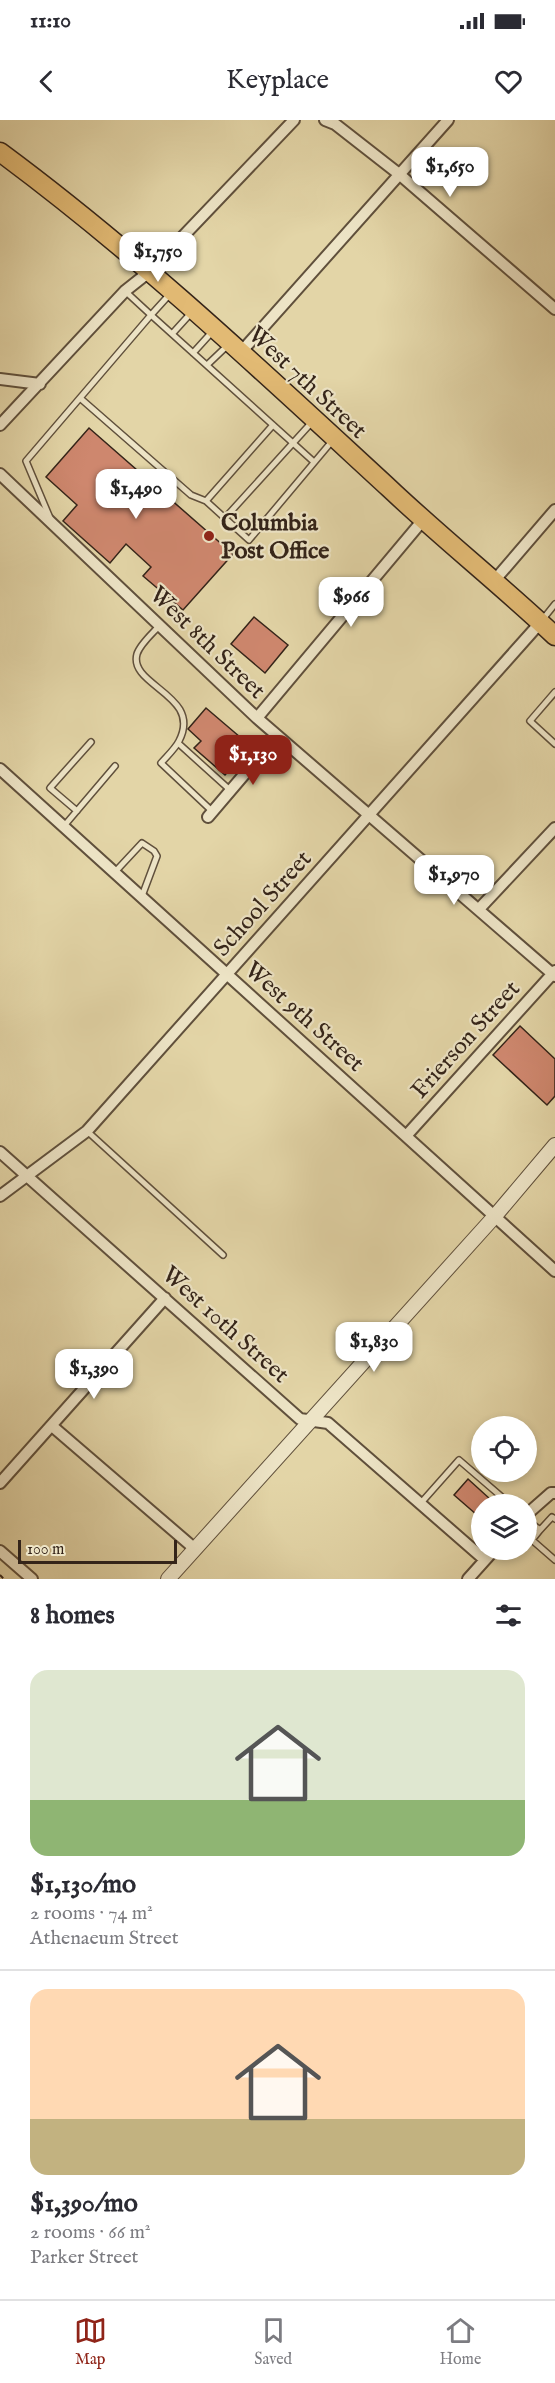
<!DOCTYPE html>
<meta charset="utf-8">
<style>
:root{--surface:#fff;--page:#f2f2f3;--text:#2b2b33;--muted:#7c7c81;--line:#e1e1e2;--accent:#8f2418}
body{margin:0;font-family:"IM FELL English",serif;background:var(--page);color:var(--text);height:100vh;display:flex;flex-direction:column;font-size:22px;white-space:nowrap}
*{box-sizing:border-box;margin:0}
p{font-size:20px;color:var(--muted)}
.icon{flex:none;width:33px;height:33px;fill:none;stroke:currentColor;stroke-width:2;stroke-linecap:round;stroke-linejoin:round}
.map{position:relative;height:1459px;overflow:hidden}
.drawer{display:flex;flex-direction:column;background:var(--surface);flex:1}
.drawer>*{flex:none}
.fabs{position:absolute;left:471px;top:1296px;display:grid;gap:12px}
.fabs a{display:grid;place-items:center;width:66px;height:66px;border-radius:50%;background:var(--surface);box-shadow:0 3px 9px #0003;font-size:30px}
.scale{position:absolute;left:18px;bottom:15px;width:159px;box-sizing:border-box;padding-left:6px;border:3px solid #342419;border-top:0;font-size:16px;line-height:21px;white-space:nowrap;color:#342419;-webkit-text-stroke:4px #ede4c6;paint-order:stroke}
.price{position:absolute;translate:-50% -51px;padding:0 14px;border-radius:12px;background:#fff;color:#222;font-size:20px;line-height:39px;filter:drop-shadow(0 2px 3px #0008)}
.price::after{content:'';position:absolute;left:50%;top:36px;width:18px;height:14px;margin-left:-9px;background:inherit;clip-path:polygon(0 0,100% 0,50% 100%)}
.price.on{background:var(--accent);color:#fff}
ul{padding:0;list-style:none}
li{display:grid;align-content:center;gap:12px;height:318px;padding:0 30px}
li+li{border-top:2px solid var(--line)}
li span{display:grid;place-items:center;height:186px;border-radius:18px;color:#555}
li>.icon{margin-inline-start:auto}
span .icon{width:108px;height:108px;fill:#fffc;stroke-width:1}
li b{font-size:26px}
h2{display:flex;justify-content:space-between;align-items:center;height:72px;padding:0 30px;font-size:26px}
.status{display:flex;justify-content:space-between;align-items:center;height:42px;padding:0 30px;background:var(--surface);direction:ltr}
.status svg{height:16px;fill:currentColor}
header{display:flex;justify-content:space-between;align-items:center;height:78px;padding:0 30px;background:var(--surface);font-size:27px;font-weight:600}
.tab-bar{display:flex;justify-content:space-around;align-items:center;height:84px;border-top:2px solid var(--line);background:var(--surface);font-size:16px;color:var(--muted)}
.tab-bar a{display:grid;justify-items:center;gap:3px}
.tab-bar .on{color:var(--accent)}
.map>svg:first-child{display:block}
.building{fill:#ce876e;stroke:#342419;stroke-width:1.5}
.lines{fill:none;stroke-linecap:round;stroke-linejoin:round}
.service-casing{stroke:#60503c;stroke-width:8}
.minor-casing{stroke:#60503c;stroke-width:14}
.tertiary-casing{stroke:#60503c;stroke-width:16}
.primary-casing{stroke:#342419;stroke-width:21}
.path{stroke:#342419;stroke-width:2;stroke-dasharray:4.5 3;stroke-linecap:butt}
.service{stroke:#ede4c6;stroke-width:5}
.minor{stroke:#ede4c6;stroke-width:10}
.tertiary{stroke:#ede4c6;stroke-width:14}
.primary{stroke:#e2ba74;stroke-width:18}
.poi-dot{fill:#8f2418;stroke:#ede4c6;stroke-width:2}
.labels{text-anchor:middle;stroke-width:4.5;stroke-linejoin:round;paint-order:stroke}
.street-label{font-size:24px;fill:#342419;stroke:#ede4c6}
.poi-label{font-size:24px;font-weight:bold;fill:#342419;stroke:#ede4c6;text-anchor:start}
</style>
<div class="status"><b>11:10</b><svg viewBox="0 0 49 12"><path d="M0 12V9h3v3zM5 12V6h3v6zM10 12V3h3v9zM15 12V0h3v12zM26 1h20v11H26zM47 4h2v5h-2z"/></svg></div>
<header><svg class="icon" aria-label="back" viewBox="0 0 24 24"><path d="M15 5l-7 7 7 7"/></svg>Keyplace<svg class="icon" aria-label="heart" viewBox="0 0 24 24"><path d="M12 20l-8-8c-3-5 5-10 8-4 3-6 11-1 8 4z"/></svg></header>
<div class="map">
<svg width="555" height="1459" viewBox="0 0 555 1459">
<rect width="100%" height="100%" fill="#e3d5a7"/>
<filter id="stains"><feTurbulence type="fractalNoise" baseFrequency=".00333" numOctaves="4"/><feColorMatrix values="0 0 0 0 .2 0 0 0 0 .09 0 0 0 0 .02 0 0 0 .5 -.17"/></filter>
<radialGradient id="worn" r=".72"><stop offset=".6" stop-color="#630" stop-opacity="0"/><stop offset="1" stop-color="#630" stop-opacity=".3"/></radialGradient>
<path class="building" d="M89,308L233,434L183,490L143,456L151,447L126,424L110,443L63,401L77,385L46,357Z
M254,497L288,525L265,553L231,524Z
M206,588L247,623L229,643L233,646L225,655L194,628L201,621L188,609Z
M520,906L555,939V976L547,985L493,935Z
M468,1359L490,1379L486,1384H482V1389L477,1395L454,1375Z"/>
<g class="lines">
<g class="service-casing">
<path id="service" d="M170,174L151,195L314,342
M172,214L191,193
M193,233L212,212
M207,245L227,226
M80,278L191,375L206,381
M273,305L206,381L249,420L333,320
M50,398L26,341L151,195L125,171
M225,398L313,301
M543,499L555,484
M160,505C153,513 140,524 137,534C128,566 203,575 179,621C175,629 167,636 161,643L213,692
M555,572L530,601L555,624
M178,623L230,670
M77,691L50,668L91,622
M64,706L115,646
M115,752L142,723L154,731L157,736L142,776
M87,1011L223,1135
M420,1384L459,1340L510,1384
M526,1399L540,1410L552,1397L555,1399
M540,1410L532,1420L555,1440"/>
</g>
<g class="minor-casing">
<path id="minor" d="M325,0L335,4L399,54L555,189
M241,232L448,0
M0,259L40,264
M0,305L125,171L149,152L294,0
M0,354L257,598L555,856
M494,461L555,390
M257,598L423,400
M0,649L555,1151
M208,697L277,616
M479,789L555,708
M406,1016L555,851
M0,1032L300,1299L328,1303L485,1440
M0,1076L87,1011L540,503
M52,1306L195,1429
M0,1363L165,1178
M526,1395L551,1373H555
M0,1431L32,1459
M468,1459L494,1430"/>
</g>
<g class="tertiary-casing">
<path id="tertiary" d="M168,1459L495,1096L555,1025"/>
</g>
<g class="primary-casing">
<path id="primary" d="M0,32C138,134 263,252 389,368C443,419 501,465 555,516"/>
</g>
<path class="path" d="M0,1455L4,1459"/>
<use href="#service" class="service"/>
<use href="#minor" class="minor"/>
<use href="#tertiary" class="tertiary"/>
<use href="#primary" class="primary"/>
</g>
<circle class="poi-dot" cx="209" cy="416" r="6"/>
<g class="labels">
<g class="street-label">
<text transform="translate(308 262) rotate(43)" y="8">West 7th Street</text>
<text transform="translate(208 522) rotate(44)" y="8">West 8th Street</text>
<text transform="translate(262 783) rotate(-48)" y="8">School Street</text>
<text transform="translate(305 896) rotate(42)" y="8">West 9th Street</text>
<text transform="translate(465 919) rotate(-48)" y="8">Frierson Street</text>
<text transform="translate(226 1204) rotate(42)" y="8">West 10th Street</text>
</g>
<g class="poi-label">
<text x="221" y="410">Columbia<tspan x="221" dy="28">Post Office</tspan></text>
</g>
</g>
<rect width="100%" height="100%" filter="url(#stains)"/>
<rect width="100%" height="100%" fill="url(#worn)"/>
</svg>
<div class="fabs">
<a><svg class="icon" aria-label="locate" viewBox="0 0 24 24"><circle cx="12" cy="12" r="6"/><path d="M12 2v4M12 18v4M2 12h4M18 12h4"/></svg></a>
<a><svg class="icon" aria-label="layers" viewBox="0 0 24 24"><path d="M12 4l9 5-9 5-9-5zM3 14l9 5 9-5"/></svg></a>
</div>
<div class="scale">100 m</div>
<b class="price" style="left:450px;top:78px">$1,650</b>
<b class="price" style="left:158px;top:163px">$1,750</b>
<b class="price" style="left:136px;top:400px">$1,490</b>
<b class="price" style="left:351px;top:508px">$966</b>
<b class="price on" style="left:253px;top:666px">$1,130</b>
<b class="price" style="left:454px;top:786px">$1,970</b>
<b class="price" style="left:374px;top:1253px">$1,830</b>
<b class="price" style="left:94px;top:1280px">$1,390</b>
</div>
<section class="drawer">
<h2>8 homes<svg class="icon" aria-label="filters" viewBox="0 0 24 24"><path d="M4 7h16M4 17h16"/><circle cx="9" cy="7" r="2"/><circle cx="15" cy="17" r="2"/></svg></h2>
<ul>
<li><span style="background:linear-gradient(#dfe7d0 70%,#8fb573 0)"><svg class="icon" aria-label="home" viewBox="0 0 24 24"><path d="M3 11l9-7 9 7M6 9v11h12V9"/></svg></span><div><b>$1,130/mo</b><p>2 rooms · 74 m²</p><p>Athenaeum Street</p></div></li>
<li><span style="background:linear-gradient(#ffd9b3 70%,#c2b280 0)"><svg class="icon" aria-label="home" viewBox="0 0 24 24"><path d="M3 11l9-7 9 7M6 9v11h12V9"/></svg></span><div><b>$1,390/mo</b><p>2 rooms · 66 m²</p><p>Parker Street</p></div></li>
</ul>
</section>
<nav class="tab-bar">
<a class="on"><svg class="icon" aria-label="map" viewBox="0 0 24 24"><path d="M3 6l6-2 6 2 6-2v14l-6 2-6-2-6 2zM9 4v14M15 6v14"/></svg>Map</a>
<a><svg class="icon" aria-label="saved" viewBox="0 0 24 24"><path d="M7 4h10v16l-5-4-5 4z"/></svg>Saved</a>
<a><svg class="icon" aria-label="home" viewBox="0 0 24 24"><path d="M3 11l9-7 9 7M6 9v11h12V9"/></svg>Home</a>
</nav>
